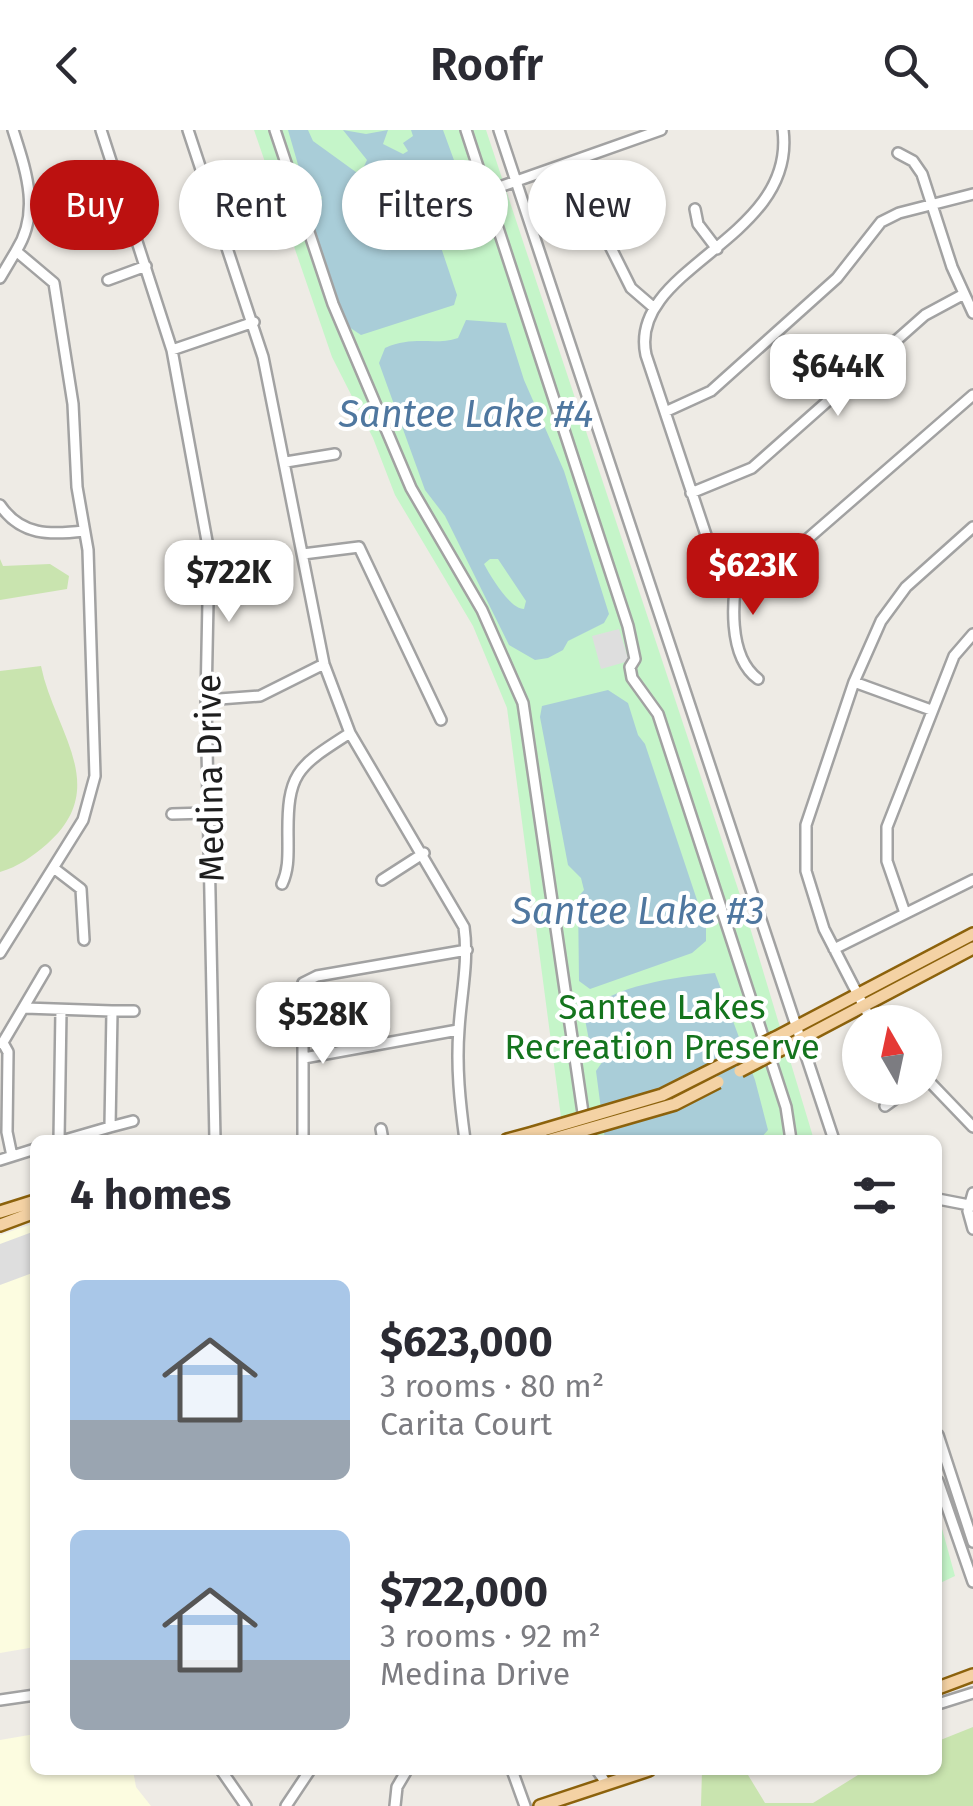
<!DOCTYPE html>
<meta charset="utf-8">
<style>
:root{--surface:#fff;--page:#f7f7f7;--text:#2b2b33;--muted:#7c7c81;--accent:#bc1110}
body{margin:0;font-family:"Fira Sans",sans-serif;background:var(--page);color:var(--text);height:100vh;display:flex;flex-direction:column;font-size:38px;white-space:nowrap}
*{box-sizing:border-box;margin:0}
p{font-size:32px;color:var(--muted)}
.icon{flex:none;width:55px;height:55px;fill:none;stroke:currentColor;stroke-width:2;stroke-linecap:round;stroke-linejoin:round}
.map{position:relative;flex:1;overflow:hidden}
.sheet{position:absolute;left:30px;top:1005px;width:912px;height:640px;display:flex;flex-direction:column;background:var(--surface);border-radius:15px;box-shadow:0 2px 8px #0004}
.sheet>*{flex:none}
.banner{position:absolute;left:30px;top:30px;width:915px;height:90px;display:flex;gap:20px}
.needle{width:65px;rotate:351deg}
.buttons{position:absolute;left:842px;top:875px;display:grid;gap:20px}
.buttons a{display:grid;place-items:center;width:100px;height:100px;border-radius:50%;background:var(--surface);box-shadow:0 2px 8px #0004;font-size:50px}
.price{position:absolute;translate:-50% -85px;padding:0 22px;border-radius:20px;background:#fff;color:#222;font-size:32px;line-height:65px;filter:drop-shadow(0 2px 5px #0008)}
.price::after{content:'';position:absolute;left:50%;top:60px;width:30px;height:22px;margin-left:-15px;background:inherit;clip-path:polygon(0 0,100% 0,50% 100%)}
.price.active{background:var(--accent);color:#fff}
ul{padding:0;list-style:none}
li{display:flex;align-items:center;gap:30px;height:250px;padding:0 40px}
li span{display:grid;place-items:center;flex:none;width:280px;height:200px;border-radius:15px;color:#555}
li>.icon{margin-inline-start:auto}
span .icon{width:120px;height:120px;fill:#fffc;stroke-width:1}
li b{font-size:42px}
h2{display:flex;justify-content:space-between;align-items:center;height:120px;padding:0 40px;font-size:42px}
.chip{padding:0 35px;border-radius:45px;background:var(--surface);box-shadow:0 2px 8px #0004;font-size:35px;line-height:90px}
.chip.active{background:var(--accent);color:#fff}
header{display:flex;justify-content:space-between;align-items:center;height:130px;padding:0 40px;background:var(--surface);font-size:45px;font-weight:600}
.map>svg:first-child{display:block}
.education{fill:#fcfce0}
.grass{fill:#c9e4af}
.park{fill:#c5f5c9}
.parking{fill:#dedede}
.water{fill:#a9cdd8;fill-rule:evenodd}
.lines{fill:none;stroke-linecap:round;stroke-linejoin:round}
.minor-casing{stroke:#a2a2a2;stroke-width:14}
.major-casing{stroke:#8c620c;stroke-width:16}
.minor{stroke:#fff;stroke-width:9}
.major{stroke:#f4d2a4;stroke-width:11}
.major-bridge-casing{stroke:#8c620c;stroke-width:16;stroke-linecap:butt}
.major-bridge{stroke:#f4d2a4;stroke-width:11}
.labels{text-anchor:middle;stroke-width:8;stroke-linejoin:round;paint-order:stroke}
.street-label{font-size:35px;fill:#1e1e1e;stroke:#fff}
.park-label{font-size:35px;fill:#14741d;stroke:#fff}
.water-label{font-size:38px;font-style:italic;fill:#4f779f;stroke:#fff}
</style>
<header><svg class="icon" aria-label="back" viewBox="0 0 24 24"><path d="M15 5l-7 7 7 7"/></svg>Roofr<svg class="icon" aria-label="search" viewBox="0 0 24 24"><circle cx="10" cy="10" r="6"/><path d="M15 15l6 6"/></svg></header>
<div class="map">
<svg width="973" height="1676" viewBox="0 0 973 1676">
<rect width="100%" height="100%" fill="#eeebe5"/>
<path class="education" d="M35,1093V1517L0,1523V1105Z
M35,1604V1640H133L136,1657L151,1676H0V1610Z"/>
<path class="grass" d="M0,429L3,436L50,434L69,446L67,459L0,470Z
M41,536C54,601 112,657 47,714C33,726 18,737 0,742V541Z
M973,1597V1676H701L702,1640H745L765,1673H813L866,1640H938V1611Z"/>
<path class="park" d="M254,0H486L742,771L814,1010H564L507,578L473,496L395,365L373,308L332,227Z
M938,1384L955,1446L938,1454Z"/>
<path class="parking" d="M619,499L629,531L601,539L592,506Z
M35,1101V1142L0,1155V1114Z"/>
<path class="water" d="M288,0H308L313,11L360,45L367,30L343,0L366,4L388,0L383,14L403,24L408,21L403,13L413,6L411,0H443L463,55L446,63L428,54L422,61L457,165L454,175L361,205L346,195L312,92L322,67L301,45Z
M466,190L506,193L524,250L564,341L609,484L604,493L568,511L563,520L548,528L535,530L509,515L445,386L425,360L379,233L385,218C415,205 434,216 458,208ZM490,429H498L526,471L524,479C510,479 491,447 484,434Z
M608,560L628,573L638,605L645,614L706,797V811L692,823L590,859L579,851L578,767L584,760L581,748L568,735L540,587L542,576Z
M715,843L755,950L768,1000L759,1010H605L596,941L605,928L591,921L584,884C612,855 677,847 715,843Z"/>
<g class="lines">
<g class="minor-casing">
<path id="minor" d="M101,0L172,220L209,422L206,570L215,1010
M188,0L263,227L324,534L350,603L464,797C469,832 461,864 459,899C456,937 460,973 465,1010
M275,0L333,174L411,358L482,480L523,573L587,1010
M466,0L628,496L635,529L630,537L632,548L658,584L786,977L791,1010
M499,0L834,1010
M783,0C797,110 627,137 646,225L708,411C727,435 752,445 781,432L973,265
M898,23L913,31L922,44L952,137L973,183
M491,60L661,0
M695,79L698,94L717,119
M607,110L631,158L653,177
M0,148L16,121
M108,150L146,136
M172,220L254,192
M665,282L711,261L837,148L881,92L899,83L973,64
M286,332L335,324
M691,363L752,338L925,185L964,164
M0,375C21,406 50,405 84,401
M303,424L359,417L441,590
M739,436C732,468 727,526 758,549
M854,552L931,580
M206,570L260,566L324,534
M172,684L207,683
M55,739L81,759L84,810
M382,750L424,723
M282,754C289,739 288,724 288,708C287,642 297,637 350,603
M905,783L887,731V697L954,526L973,504
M834,819L973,750
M0,823L83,690L95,646L88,420L77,357L73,274L54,153L16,121C41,82 26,41 13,0
M25,878L112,881L110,997L65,1010
M112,881H134
M872,892L824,799L806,741V695L854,552L881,491L906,457L973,397
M3,913L8,922L7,1002L12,1026
M2,914L45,841
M304,928L458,900
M925,947L973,997
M885,976L910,958
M110,997L133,991
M381,999L383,1010
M59,1010L61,880
M303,1010V853L317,846L467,820
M0,1030L35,1019
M973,1063L968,1081L973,1099
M938,1069L969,1075
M938,1305L973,1412
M938,1351L973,1452
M0,1570L35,1565
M938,1574L973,1563
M221,1640L246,1676
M512,1640L525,1676
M597,1640L606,1653
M286,1676L310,1640
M395,1676L397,1657L407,1640"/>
</g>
<g class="major-casing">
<path id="major" d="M775,908L973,804
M780,920L973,818
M507,1010L533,1003
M0,1082L35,1071
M0,1095L35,1082
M938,1558L973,1545
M540,1676L649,1640"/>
</g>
<use href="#minor" class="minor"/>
<use href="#major" class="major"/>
<g class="major-bridge-casing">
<path id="major-bridge" d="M740,941L780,920
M533,1003L662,965L775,908
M550,1010L675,974L718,952"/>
</g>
<use href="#major-bridge" class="major-bridge"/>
</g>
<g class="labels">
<g class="street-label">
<text transform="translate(210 648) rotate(-91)" y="12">Medina Drive</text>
</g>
<g class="park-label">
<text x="662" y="889">Santee Lakes<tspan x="662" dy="40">Recreation Preserve</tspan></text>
</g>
<g class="water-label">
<text x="466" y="297">Santee Lake #4</text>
<text x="638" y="794">Santee Lake #3</text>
</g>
</g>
</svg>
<div class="buttons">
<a><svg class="needle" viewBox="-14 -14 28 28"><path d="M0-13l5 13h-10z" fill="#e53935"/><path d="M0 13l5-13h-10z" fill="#7c7c81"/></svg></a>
</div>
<b class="price" style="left:838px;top:289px">$644K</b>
<b class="price active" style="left:753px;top:488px">$623K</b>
<b class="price" style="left:229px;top:495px">$722K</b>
<b class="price" style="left:323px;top:937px">$528K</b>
<div class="banner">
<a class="chip active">Buy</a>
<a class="chip">Rent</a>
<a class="chip">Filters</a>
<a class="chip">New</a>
</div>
<section class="sheet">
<h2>4 homes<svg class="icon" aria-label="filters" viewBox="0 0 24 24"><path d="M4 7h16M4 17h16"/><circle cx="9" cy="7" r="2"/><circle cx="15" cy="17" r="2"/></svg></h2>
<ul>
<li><span style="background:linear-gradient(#a9c7e8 70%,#9aa5b1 0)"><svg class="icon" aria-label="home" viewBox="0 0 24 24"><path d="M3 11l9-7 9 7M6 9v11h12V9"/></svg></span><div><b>$623,000</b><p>3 rooms · 80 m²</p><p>Carita Court</p></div></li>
<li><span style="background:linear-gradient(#a9c7e8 65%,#9aa5b1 0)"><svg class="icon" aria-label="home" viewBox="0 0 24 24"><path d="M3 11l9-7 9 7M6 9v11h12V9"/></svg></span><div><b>$722,000</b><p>3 rooms · 92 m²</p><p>Medina Drive</p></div></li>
</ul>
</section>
</div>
